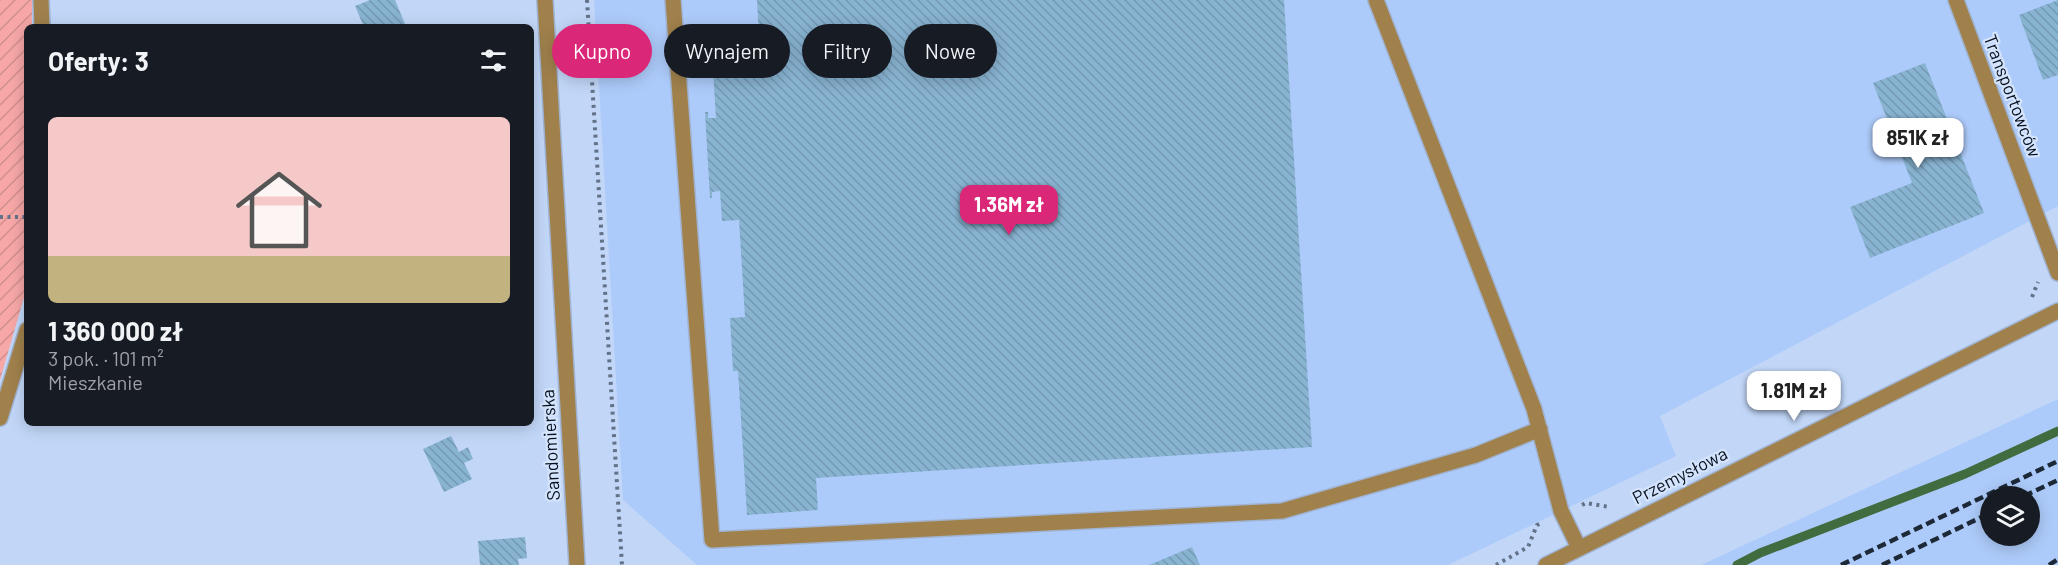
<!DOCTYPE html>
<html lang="pl">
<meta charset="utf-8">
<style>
:root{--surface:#171b24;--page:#20242c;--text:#f1f3f6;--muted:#9ea1a6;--line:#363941;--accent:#db2777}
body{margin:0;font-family:Barlow,sans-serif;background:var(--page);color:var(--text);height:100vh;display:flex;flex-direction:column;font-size:22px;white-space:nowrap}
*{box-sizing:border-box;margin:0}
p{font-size:20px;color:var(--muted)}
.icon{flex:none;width:33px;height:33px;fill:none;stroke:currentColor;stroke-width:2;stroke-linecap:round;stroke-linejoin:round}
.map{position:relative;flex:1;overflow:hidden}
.side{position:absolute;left:24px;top:24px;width:510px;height:402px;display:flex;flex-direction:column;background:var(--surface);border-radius:9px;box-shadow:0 3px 15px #0003}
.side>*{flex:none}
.hud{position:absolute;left:552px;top:24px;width:570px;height:54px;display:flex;gap:12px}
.tools{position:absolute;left:1980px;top:486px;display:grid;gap:12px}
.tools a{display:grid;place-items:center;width:60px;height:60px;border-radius:50%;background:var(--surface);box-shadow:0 3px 15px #0003;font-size:30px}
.price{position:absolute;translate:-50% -51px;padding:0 14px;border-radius:12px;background:#fff;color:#222;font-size:20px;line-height:39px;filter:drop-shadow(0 2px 3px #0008)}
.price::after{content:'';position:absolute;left:50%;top:36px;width:18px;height:14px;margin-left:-9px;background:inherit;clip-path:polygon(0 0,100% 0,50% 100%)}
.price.selected{background:var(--accent);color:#fff}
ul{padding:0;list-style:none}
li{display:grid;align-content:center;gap:12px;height:318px;padding:0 24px}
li+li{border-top:2px solid var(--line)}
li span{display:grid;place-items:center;height:186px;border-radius:9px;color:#555}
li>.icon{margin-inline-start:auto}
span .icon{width:108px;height:108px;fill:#fffc;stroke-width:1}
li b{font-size:26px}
h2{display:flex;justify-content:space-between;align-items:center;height:72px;padding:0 24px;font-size:26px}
.pill{padding:0 21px;border-radius:27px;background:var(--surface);box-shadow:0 3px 15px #0003;font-size:21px;line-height:54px}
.pill.selected{background:var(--accent);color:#fff}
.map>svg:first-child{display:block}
.built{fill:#adcbfa;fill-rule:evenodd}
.garden{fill:url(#garden-furrows)}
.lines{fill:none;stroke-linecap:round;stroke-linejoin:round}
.stream{stroke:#416c3f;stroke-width:9}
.building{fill:url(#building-back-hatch)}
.minor-casing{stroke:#a0b3d1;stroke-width:18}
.path{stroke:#637288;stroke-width:4;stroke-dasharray:3 4.5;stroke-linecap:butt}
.minor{stroke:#a0814c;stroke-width:15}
.rail{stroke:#1e2938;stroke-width:4.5;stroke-dasharray:9 4.5;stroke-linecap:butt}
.labels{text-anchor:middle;stroke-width:4.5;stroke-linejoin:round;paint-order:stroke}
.street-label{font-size:18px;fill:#07101d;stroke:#d4e4fd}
</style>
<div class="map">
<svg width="2058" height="565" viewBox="0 0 2058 565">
<defs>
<pattern id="garden-furrows" width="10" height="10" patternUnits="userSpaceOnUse" patternTransform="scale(1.5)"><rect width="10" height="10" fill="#f6a7a6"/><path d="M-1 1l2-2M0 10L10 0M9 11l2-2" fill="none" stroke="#d18f8e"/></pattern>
<pattern id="building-back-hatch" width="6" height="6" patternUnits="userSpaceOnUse" patternTransform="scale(1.5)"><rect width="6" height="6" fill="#88b3d1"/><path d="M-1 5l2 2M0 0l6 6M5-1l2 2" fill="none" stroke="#7499b3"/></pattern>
</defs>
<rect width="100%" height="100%" fill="#c2d7f8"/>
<path class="built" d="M594,0H2058V206L1660,416L1676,456L1448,565H697L623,500Z
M2058,399V565H1701L1815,512ZM2030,496V536H1990V496Z"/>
<path class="garden" d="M0,0H32V27H27V287L0,380Z"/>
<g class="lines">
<path class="stream" d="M1737,565L1760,553L1965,474L2058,431"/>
</g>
<path class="building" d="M370,0H395L405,24L399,27H364L355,6Z
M757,0H1284L1312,447L816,478L818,510L747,515L738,371H733L730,318L745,317L739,220L722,221L720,191L712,192V198H710L705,112H708V118H716L712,55L760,52Z
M2058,0V75L2043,80L2019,15Z
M1925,63L1984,213L1870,258L1850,207L1912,183L1873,83Z
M451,436L459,452L468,447L473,459L464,463L472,479L444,492L423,449Z
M525,537L527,558L518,559L519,565H480L478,541Z
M1192,547L1200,565H1149Z"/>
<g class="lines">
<g class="minor-casing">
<path id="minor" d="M41,0L42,27
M545,0L577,565
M673,0L712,540L1282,511L1476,455L1540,429
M1376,0L1534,409L1561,511L1579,548
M1956,0L2058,273
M0,418L27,330
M1546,565L2058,311"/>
</g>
<path class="path" d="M587,0L622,565
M0,217H27
M2032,297L2038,282
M1582,505L1586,503L1609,507
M1496,565L1528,547L1537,525L1542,523"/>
<use href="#minor" class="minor"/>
<path class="rail" d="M2024,496L2058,480
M1841,565L2058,461
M1882,565L1990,513
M2049,565L2058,559"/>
</g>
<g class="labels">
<g class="street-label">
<text transform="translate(2012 96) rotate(69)" y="6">Transportowców</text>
<text transform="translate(551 445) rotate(-93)" y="6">Sandomierska</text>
<text transform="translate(1680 476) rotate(-27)" y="6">Przemysłowa</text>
</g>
</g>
</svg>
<div class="tools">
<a><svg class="icon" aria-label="layers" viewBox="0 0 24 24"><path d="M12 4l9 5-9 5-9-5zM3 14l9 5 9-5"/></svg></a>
</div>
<b class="price" style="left:1918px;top:169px">851K zł</b>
<b class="price selected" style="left:1009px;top:236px">1.36M zł</b>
<b class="price" style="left:1794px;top:422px">1.81M zł</b>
<div class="hud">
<a class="pill selected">Kupno</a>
<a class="pill">Wynajem</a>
<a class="pill">Filtry</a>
<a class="pill">Nowe</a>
</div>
<section class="side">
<h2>Oferty: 3<svg class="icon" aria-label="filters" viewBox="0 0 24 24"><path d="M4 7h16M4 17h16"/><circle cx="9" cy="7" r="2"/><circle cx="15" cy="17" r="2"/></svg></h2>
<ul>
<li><span style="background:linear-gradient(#f6c9c9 75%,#c2b280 0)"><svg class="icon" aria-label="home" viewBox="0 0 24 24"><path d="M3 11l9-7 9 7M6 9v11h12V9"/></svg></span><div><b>1 360 000 zł</b><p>3 pok. · 101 m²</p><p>Mieszkanie</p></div></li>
</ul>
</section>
</div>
